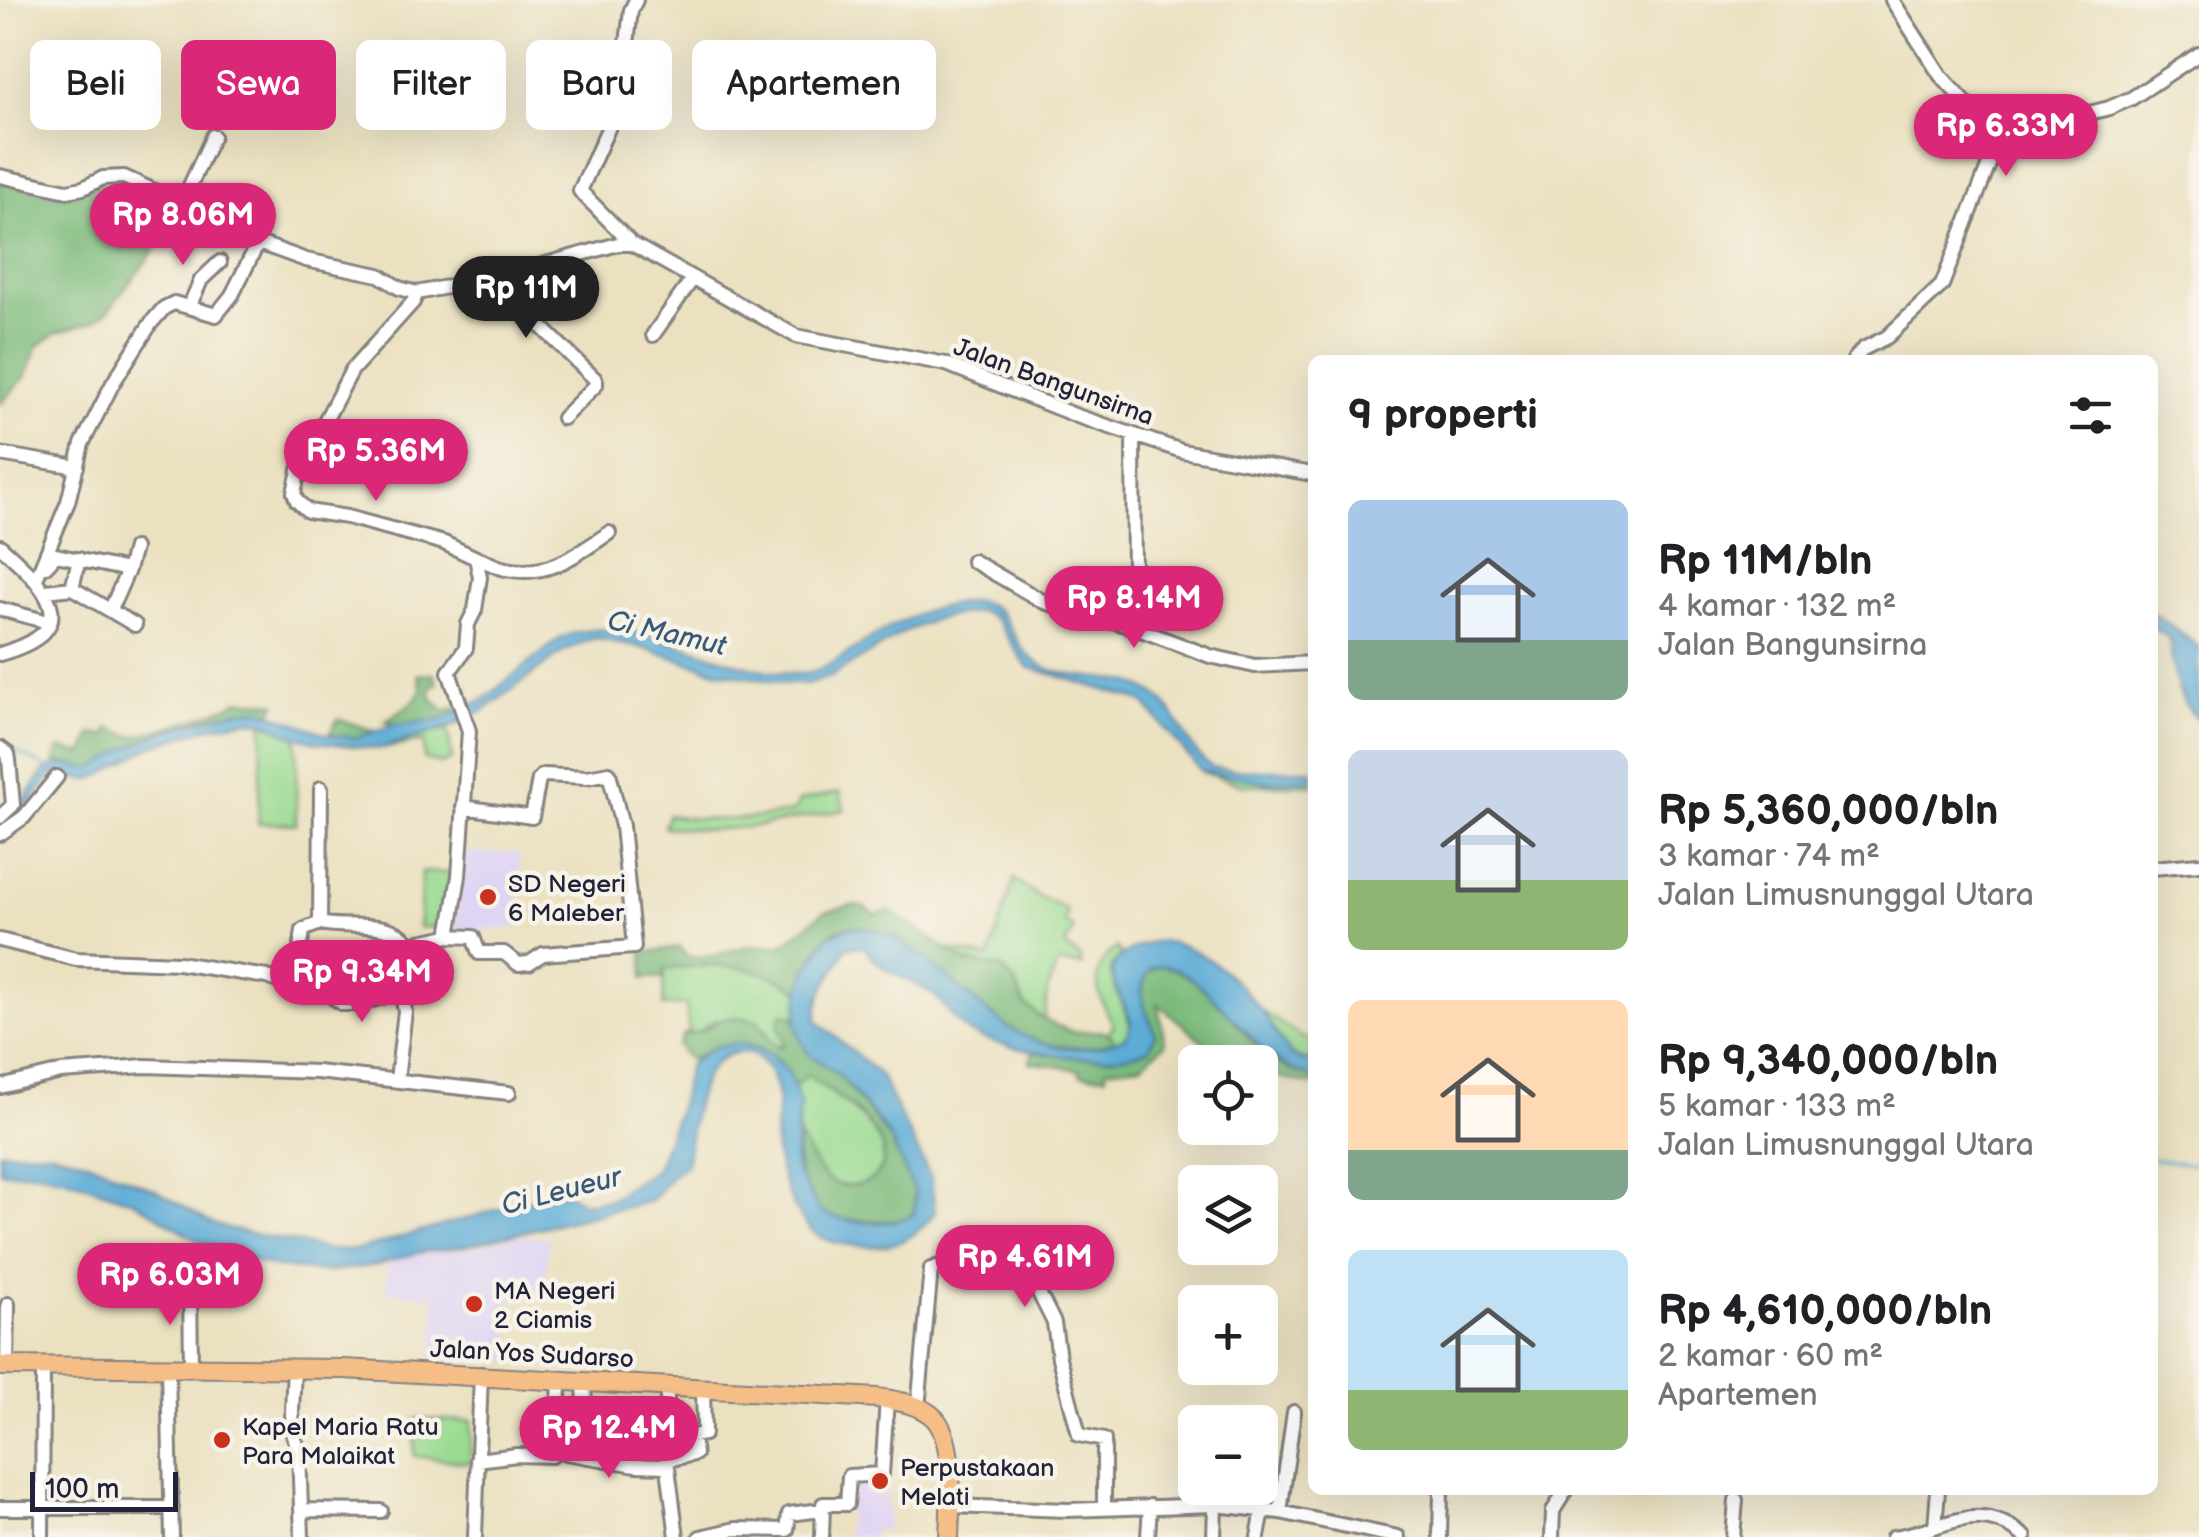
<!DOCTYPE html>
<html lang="id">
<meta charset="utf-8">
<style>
:root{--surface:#fff;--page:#f6f6f6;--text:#202124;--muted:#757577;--accent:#db2777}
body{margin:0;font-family:"Balsamiq Sans",sans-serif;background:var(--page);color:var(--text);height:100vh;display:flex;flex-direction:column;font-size:38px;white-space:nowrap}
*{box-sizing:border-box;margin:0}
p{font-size:32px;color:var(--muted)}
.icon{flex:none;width:55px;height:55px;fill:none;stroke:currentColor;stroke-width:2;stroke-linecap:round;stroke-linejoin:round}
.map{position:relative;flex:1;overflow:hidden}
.drawer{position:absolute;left:1308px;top:355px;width:850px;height:1140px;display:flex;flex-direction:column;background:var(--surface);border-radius:15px;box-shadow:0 10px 40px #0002}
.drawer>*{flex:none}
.guide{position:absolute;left:30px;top:40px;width:950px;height:90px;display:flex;gap:20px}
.buttons{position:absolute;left:1178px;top:1045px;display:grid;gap:20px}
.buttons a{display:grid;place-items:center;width:100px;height:100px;border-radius:15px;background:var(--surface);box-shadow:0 10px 40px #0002;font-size:50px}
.scale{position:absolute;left:30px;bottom:25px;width:148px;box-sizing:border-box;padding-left:10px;border:5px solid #22223b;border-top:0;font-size:28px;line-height:35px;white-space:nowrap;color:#22223b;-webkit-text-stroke:8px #f7f3e8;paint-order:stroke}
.price{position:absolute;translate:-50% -85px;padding:0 22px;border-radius:35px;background:var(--accent);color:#fff;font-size:32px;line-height:65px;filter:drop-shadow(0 2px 5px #0008)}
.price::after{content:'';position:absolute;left:50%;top:60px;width:30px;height:22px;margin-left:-15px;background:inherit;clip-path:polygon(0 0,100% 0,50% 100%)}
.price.on{background:#222;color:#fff}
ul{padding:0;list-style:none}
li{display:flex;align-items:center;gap:30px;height:250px;padding:0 40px}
li span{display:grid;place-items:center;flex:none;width:280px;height:200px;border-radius:15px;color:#555}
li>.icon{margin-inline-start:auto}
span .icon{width:120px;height:120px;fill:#fffc;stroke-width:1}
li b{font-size:42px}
h2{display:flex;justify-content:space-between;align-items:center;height:120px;padding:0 40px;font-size:42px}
.tag{padding:0 35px;border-radius:15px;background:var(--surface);box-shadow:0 10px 40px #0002;font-size:35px;line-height:90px}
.tag.on{background:var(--accent);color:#fff}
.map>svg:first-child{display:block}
.built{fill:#e0d4f4}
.green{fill:#99da90;stroke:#5e7e66;stroke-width:2.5}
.forest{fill:#7aba7a;stroke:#4e6e5a;stroke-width:2.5}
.water{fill:#5bacd6;stroke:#3e6788;stroke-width:2.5}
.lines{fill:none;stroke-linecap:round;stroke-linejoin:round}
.stream{stroke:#5bacd6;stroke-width:2.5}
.minor-casing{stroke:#86827e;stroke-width:18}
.major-casing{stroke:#86827e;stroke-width:22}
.minor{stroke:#fff;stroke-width:12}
.major{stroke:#f6be87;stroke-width:18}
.poi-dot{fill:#c8321e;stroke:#f7f3e8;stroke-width:4}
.labels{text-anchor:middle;stroke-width:9;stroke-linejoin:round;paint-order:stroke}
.street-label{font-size:25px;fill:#22223b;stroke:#f7f3e8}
.poi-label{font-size:25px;fill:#22223b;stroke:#f7f3e8;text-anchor:start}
.water-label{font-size:28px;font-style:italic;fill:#395979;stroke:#f7f3e8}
</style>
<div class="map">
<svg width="2199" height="1537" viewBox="0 0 2199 1537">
<rect width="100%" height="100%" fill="#f7f3e8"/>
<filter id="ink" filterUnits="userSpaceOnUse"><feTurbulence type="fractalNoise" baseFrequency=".01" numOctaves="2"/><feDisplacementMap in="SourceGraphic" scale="20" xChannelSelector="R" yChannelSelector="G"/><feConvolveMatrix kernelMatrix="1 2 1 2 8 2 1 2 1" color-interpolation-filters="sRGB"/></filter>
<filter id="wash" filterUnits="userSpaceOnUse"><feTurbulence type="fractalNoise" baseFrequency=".0048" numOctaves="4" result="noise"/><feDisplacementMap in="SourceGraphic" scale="40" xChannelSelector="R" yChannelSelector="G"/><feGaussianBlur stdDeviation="2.25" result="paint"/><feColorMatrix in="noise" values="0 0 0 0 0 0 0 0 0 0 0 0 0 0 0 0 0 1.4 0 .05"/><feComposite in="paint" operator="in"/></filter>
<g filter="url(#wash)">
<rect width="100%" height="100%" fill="#ebe1c1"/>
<path class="built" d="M462,852L519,853L518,927L455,932Z
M519,1235L549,1237L546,1292L514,1290L508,1362L433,1359L436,1296L387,1292L388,1262L419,1253L467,1249Z
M888,1476L887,1530H873V1537H847L849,1477Z"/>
<path class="green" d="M263,722L297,737L296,824L258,823Z
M448,728L452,759L441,764L424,759V741L380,749Z
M1202,772L1267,782L1312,780V785H1243Z
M840,792L844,810L760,826L711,830L664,827L668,815C708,822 754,820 793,812L800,801Z
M422,872L451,873L447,928L419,927Z
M1014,879L1036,895L1067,910L1065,923L1073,926V932L1066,943V947L1080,957L1082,965L1058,963L1048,988L1044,1020L1024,1004L1016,984L1001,967L966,962L945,949L989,958Z
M1116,948L1121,954L1112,965L1111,974L1131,1027L1126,1036L1114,1043L1108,1033L1114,1025C1099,998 1085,971 1116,948Z
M683,967C732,966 757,963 800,991L796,1022L793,1016L778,1026L786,1044L776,1046L769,1039L765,1028L715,1020L696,1034L689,1033L686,1005L663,1006L664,970Z
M1262,1011L1303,1038L1312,1039V1060C1287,1064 1274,1030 1262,1011Z
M807,1075C832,1094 865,1113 880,1142C897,1176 850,1200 825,1178C816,1170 805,1150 800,1139C796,1129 799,1102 795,1086Z
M416,1419L472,1421L470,1463L414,1456Z"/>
<path class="forest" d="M0,181C43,191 61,204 103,183L99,217L117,221L125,182L179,211L151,255L107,312L93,322L56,333L37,347L27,375L0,404Z
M434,674L437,683L430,690L433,700L445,711L460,706L462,711C440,722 408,731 385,722L412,703L422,690L418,675Z
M239,700L276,703L272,712C234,704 162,730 127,749C115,755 106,765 93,769L54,762L59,748L84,754L92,734L106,736L109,728C116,730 125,735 132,736C144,736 229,709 239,700Z
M338,719L378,732L356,738L329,735Z
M853,905L864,907L876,915L889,911L966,962L1000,967L1016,984L1024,1004L1044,1020L1072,1032L1102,1031L1112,1036L1114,1043C1084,1050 1052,1049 1023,1036C978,1016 877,890 828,936C813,951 806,972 800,991C757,963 714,961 664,970V977L644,978L643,953L679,947L688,957L713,956L743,947L783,945L824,912Z
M1161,965C1226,980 1245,1067 1312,1076V1085L1275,1076L1261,1078L1260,1062H1208L1205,1043L1158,1004L1165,1044L1141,1065L1106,1069V1076L1080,1075V1070L1030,1062L1033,1051L1093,1058L1145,1051L1151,1021C1139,1001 1134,975 1161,965Z
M782,1013L794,1016L807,1052L840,1076L894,1144L915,1193L914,1214C899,1223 884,1221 867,1220C853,1219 840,1221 827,1215C800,1203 794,1162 799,1137C808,1149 813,1165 824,1176C843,1197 890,1183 883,1151C876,1117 832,1094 807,1075L795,1086C774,1040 732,1034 692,1060L685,1056L678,1046L684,1034C717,1032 713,1009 758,1021L769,1039L779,1047L785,1044L778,1026Z"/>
<path class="water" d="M976,601C1011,606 1009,640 1032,659C1066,687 1123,668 1156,695C1180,714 1186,750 1212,767L1233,770H1312V780L1267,782L1202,772L1142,701L1027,667L995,618L979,611L938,618L906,631L830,677L808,684H786L716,671L636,646L594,638L565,650L486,709L455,725L380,749L317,742L291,735L268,723L248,720L210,727L152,746L100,776L87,780L52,775L33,801L0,829V821L20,807L44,771L51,767L64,764L93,769L129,747L165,731L236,711L260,709L329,735L356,738L393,725L440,720L483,700L559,639C631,604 723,675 800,674C826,673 846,653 868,640C903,618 935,604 976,601Z
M2153,613L2199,647V720C2175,701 2174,669 2169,640L2165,634L2153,629Z
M848,927C930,922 978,1046 1074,1048C1094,1048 1109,1046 1126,1036L1131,1023C1121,988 1091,969 1137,947C1183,925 1235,977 1261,1010C1272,1025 1279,1041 1292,1055L1302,1061L1312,1060V1076C1252,1069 1199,950 1152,968C1132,992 1147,1008 1155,1034L1150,1048C1111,1070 1007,1052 969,1032C954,1024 946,1003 931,993C904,977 883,973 863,946L846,948C835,975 814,991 818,1022L880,1075L931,1177L935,1212C917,1238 895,1249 864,1246C849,1245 832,1244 819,1236C794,1221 776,1170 775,1142C774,1121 782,1101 774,1081C768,1067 759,1052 742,1052C693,1054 692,1131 686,1166L675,1172L651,1201L464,1246L416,1253L377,1265L328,1272L278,1268L235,1257L200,1242L133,1201L66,1178L36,1172H0V1151L52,1152L87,1161L156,1190L211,1223L229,1229L331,1250H358L560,1191L586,1203L610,1199L656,1169L677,1113L689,1064L714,1047L739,1043L770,1054L789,1073L800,1103L795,1157L797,1172L821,1212C845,1223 891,1228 914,1214L915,1193L888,1134L840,1076L807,1052L799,1036L796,1022L800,991L807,969L828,936Z"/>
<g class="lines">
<path class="stream" d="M10,748L47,768
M2152,1159L2199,1165"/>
</g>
</g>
<g filter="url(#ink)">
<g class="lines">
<g class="minor-casing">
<path id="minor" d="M1892,0L1941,76L1998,138
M0,176L67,191L83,188L103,178L124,177L170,198L228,232L306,260L379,275L399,288L417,293L506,275L618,244H632L796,336L946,364L1077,416L1182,451L1312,474
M181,205L213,136
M632,244L580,191L620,102L631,10L636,0
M487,279L518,304L596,380V385L563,418
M189,307L201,280L220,262
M653,335L693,278
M1854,360L1863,349L1887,337L1942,285L2000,136L2109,108L2132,98L2199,54
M0,454L77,467
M0,546C45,586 89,629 0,654
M476,558C487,561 495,567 506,569C548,578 576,555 609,533
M973,561L1044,602L1130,626L1210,656L1255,666L1312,663
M46,566L56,555L128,570L110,611
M128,570L134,548
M36,579L68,502L82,444L113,383L151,323L164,308L174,303L216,315L232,295L258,243
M72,588L79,559
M46,591L72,588L135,625
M0,609L48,622
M1130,626L1134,583L1133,435
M0,748L8,754L9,760L13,805L0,817
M321,788L320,923C348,930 390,917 410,944
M0,834L24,817L57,777
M2152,868L2199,864
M449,936L473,937L479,953H504L518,964L529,963L543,954L634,947L622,826L609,773L587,777L543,775L539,779L532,817L463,807
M0,940L76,959L179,963L267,977L295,987L325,992L343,1004H356L383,997L392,991L399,982L410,944L449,936L459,876L469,731L449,672L466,648L468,624L475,610L480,577L476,558L444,543L347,517L308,511L297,501L294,493L299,470L352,370L413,302L417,293
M295,987L303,930L320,923
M397,1080L405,1011L399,982
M0,1087L61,1072L145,1066L317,1072L509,1093
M181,1270L190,1282L191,1369
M7,1366L8,1304
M294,1368L292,1411L293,1434L299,1451L302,1537
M168,1369L172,1537
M584,1381L587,1457
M667,1385V1460L677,1537
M918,1408L931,1269C957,1259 1001,1252 1026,1267L1054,1323L1059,1358L1079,1435L1104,1440V1509
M554,1451L636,1465L667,1466
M477,1460L517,1455L552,1456L561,1379
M667,1460L695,1454L692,1436L704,1434L703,1387
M950,1506L1068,1510L1215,1505L1280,1512L1398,1537
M0,1508H172
M301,1510L381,1511
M1280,1512L1294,1412
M1935,1527L1938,1490
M42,1537L43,1367
M475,1537L481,1374
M700,1537L736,1529L787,1530L789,1514L822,1510
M822,1537L823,1504H847L849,1476L882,1474L887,1399
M1148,1537L1150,1506
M1214,1537L1215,1505
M1258,1537L1263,1510
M1440,1537L1441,1490
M1552,1537L1553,1511L1566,1490
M1733,1537L1736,1500
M1893,1537C1943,1531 1977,1497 2025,1537"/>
</g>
<g class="major-casing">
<path id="major" d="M0,1366L344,1369L878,1398C896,1401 916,1403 931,1415C957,1435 950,1506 949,1537"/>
</g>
<use href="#minor" class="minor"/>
<use href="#major" class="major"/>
</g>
</g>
<g class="poi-dot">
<circle cx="488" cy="897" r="10"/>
<circle cx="474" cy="1304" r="10"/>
<circle cx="222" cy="1440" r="10"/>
<circle cx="880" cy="1481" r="10"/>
</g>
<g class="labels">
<g class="street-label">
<text transform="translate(1054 381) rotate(20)" y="9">Jalan Bangunsirna</text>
<text transform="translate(532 1353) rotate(3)" y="9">Jalan Yos Sudarso</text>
</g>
<g class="poi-label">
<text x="508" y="892">SD Negeri<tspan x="508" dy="29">6 Maleber</tspan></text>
<text x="494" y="1299">MA Negeri<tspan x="494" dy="29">2 Ciamis</tspan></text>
<text x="242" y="1435">Kapel Maria Ratu<tspan x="242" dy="29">Para Malaikat</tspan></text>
<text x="900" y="1476">Perpustakaan<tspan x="900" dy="29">Melati</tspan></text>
</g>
<g class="water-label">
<text transform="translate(667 632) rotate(13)" y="10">Ci Mamut</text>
<text transform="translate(561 1190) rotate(-14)" y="10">Ci Leueur</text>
</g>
</g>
</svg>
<div class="buttons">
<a><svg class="icon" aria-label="locate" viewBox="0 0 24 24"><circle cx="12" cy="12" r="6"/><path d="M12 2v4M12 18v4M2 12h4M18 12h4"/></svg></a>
<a><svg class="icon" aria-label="layers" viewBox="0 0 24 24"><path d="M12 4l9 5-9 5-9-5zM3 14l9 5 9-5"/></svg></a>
<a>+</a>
<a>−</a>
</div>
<div class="scale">100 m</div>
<b class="price" style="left:2006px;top:179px">Rp 6.33M</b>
<b class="price" style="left:183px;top:268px">Rp 8.06M</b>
<b class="price on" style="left:526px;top:341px">Rp 11M</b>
<b class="price" style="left:376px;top:504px">Rp 5.36M</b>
<b class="price" style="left:1134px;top:651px">Rp 8.14M</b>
<b class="price" style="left:362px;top:1025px">Rp 9.34M</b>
<b class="price" style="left:1025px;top:1310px">Rp 4.61M</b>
<b class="price" style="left:170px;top:1328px">Rp 6.03M</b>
<b class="price" style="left:609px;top:1481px">Rp 12.4M</b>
<div class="guide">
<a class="tag">Beli</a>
<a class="tag on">Sewa</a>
<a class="tag">Filter</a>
<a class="tag">Baru</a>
<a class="tag">Apartemen</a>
</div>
<section class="drawer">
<h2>9 properti<svg class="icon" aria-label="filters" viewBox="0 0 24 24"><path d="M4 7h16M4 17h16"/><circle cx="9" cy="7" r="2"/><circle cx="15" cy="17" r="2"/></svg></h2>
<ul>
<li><span style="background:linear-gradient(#a9c7e8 70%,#7fa58c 0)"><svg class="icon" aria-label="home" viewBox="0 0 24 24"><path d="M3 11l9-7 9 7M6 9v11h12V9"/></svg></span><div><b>Rp 11M/bln</b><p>4 kamar · 132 m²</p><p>Jalan Bangunsirna</p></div></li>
<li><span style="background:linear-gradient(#c9d6e8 65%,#8fb573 0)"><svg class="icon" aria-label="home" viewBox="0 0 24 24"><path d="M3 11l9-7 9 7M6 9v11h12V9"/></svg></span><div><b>Rp 5,360,000/bln</b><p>3 kamar · 74 m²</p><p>Jalan Limusnunggal Utara</p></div></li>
<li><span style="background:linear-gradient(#ffd9b3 75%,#7fa58c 0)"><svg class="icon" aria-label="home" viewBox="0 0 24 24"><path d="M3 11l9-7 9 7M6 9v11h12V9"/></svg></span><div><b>Rp 9,340,000/bln</b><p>5 kamar · 133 m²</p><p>Jalan Limusnunggal Utara</p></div></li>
<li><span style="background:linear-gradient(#bfe0f5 70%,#8fb573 0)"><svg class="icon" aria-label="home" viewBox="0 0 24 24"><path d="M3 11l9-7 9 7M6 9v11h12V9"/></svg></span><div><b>Rp 4,610,000/bln</b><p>2 kamar · 60 m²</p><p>Apartemen</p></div></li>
</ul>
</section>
</div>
